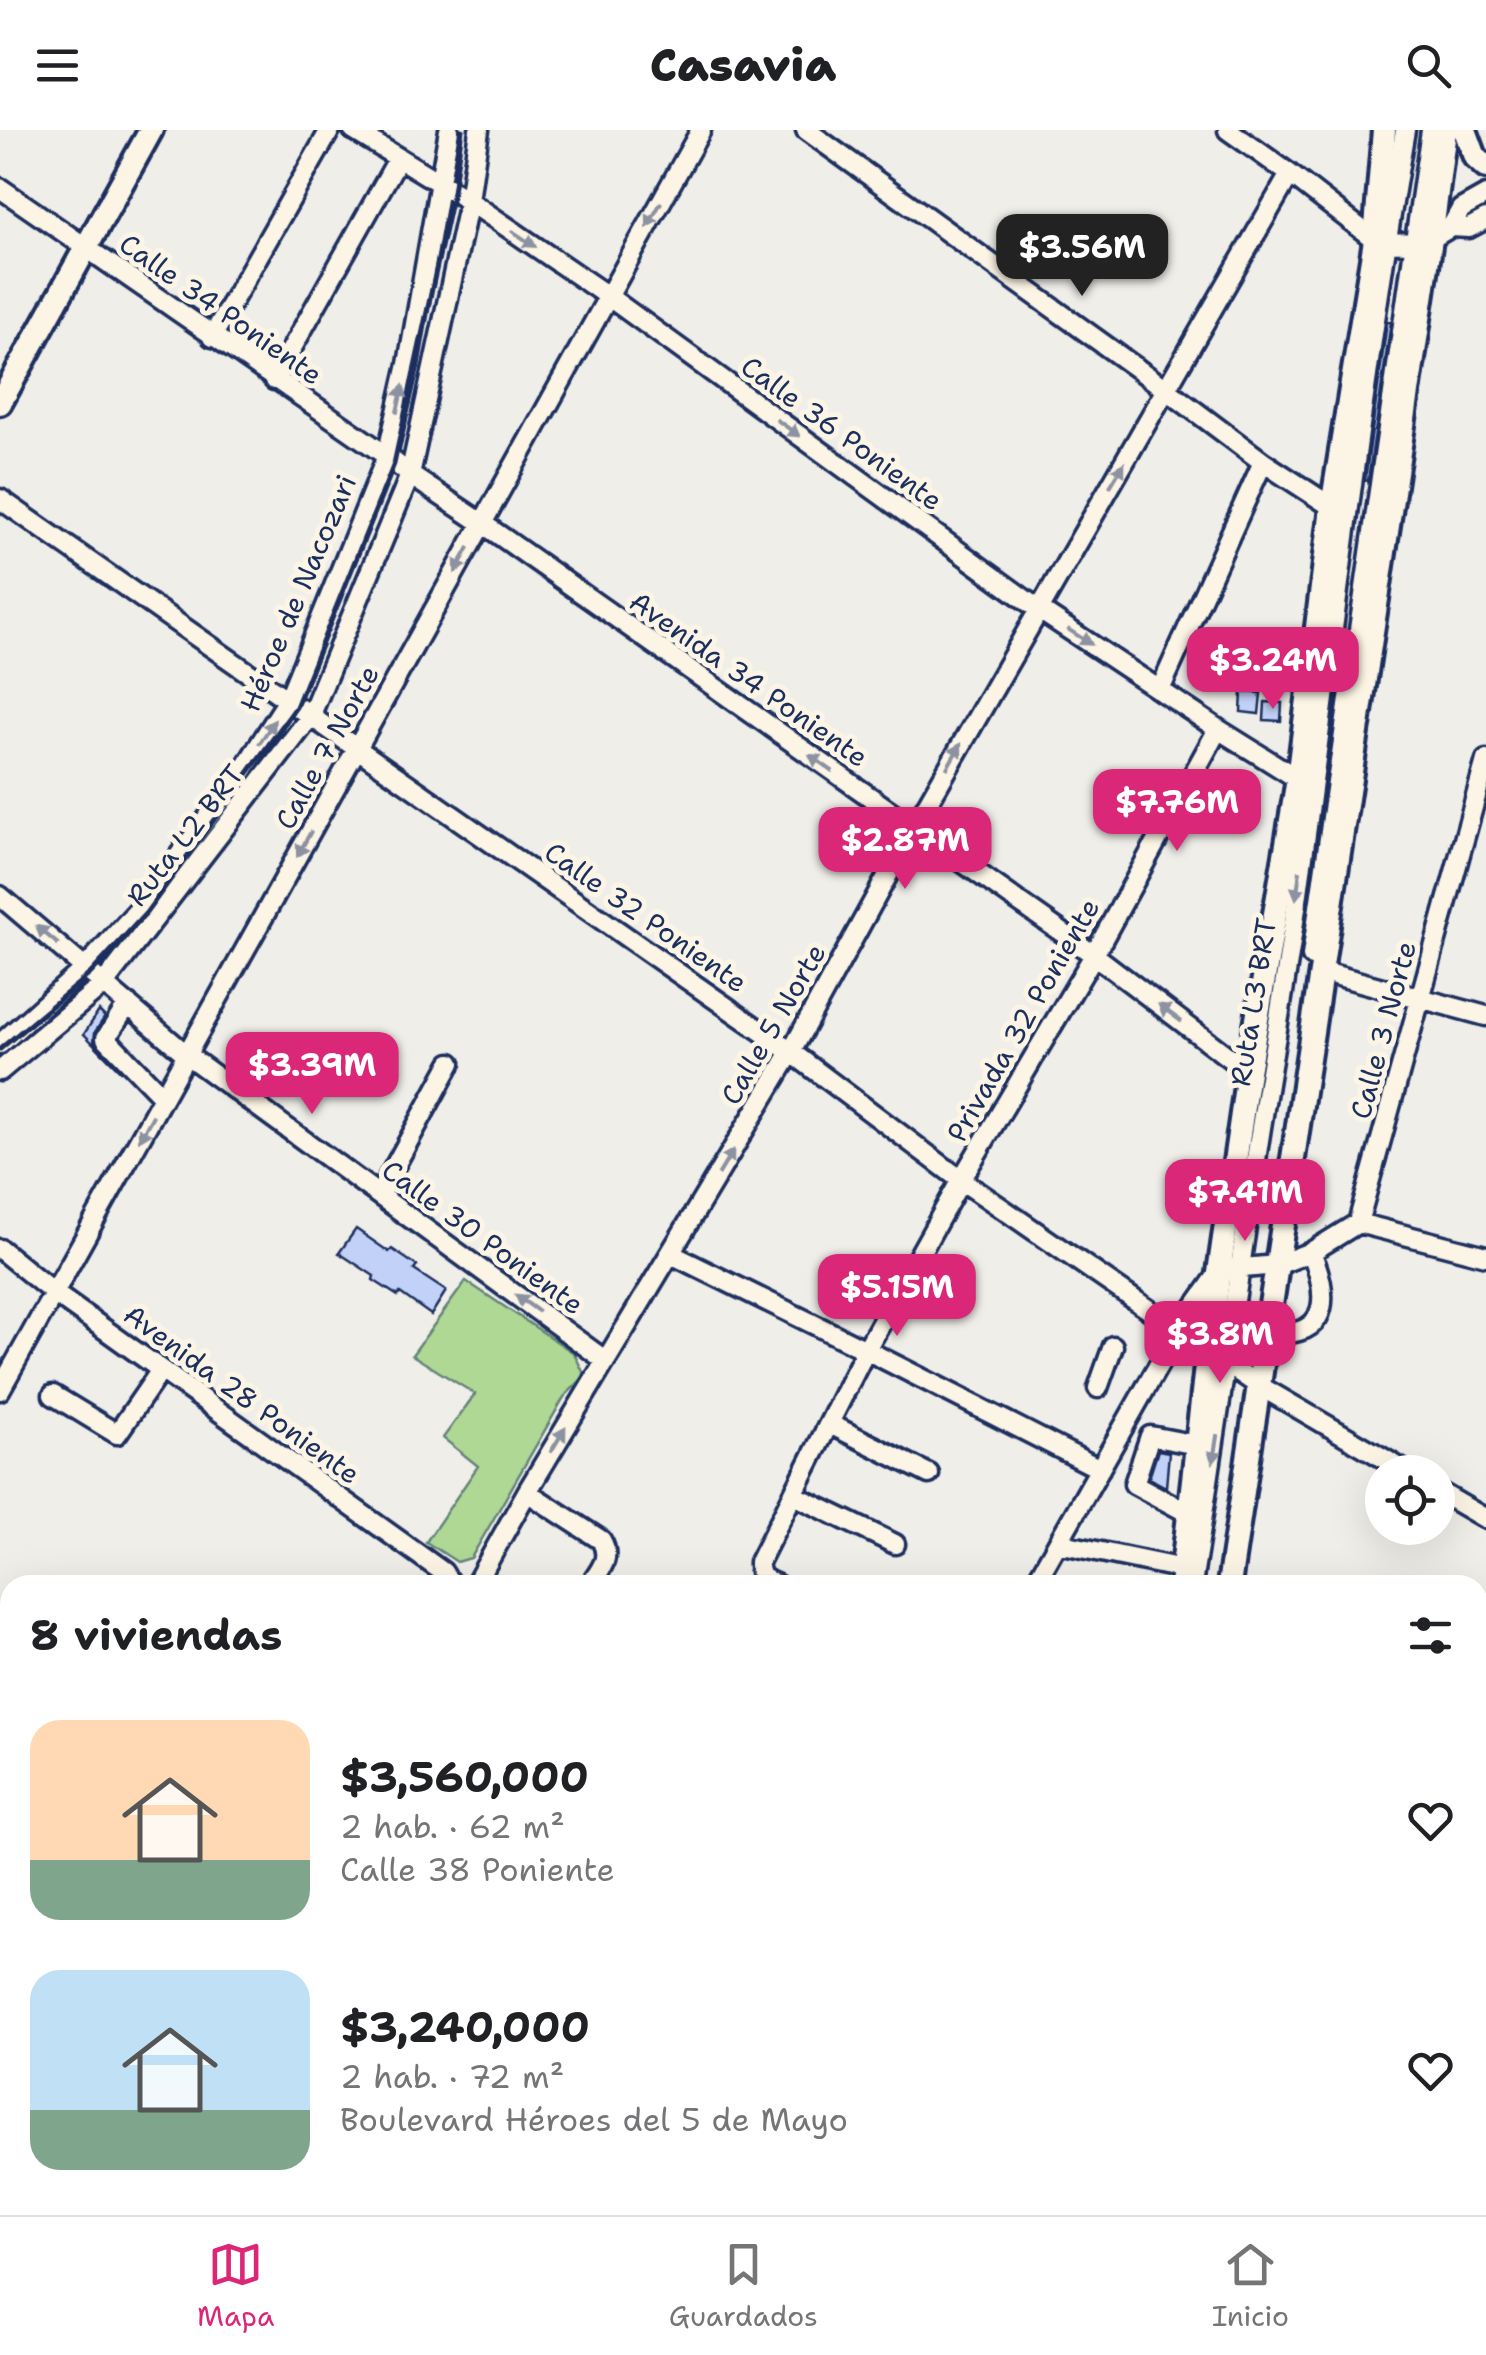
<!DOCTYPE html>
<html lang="es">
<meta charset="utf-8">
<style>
:root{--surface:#fff;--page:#f6f6f6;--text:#202124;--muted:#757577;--line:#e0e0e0;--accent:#db2777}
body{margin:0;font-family:"Shantell Sans",sans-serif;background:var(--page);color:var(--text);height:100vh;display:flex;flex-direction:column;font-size:38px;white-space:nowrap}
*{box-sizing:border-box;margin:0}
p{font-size:32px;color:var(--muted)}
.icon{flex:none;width:55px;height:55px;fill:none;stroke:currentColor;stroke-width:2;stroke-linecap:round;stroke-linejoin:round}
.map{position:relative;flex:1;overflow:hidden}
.details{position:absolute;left:0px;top:1445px;width:1488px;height:640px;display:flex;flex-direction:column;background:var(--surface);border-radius:30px 30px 0 0;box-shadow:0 10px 40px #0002}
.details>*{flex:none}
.tools{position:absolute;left:1365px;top:1325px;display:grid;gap:20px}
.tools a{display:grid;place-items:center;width:90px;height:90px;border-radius:50%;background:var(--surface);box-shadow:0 10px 40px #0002;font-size:50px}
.price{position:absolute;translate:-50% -85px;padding:0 22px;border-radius:20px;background:var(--accent);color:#fff;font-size:32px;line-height:65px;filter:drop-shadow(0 2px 5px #0008)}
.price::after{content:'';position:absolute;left:50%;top:60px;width:30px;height:22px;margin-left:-15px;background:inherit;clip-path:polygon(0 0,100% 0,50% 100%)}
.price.current{background:#222;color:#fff}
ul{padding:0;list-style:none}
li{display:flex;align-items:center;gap:30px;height:250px;padding:0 30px}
li span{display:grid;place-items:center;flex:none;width:280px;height:200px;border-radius:30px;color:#555}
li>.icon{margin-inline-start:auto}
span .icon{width:120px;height:120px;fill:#fffc;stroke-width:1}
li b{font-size:42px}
h2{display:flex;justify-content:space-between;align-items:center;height:120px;padding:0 30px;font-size:42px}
header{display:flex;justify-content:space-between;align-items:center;height:130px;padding:0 30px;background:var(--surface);font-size:45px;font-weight:800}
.dock{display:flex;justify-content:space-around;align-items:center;height:140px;border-top:2px solid var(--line);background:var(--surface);font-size:28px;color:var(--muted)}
.dock a{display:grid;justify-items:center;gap:5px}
.dock .current{color:var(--accent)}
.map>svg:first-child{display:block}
.green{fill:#afd895;stroke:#65847a;stroke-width:2.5}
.building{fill:#c1d1f7;stroke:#1b2f5e;stroke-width:2.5}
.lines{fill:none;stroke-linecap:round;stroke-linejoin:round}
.minor-casing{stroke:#1b2f5e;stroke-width:25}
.major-casing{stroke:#1b2f5e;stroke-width:30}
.minor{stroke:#fcf5e5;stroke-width:18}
.major{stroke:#fcf5e5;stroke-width:22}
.rail{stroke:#1b2f5e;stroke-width:5}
.oneway{fill:#8c92a2}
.labels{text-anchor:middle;stroke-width:10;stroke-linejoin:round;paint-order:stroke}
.street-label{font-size:28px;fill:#1b2f5e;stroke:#fcf5e5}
</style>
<header><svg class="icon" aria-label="menu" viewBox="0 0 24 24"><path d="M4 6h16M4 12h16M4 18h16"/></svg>Casavia<svg class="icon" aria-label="search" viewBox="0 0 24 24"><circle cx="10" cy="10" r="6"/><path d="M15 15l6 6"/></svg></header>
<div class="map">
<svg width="1486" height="2085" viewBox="0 0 1486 2085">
<rect width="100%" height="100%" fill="#f0eee9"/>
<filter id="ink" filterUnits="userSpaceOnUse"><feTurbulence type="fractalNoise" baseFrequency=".01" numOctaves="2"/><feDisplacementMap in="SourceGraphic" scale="20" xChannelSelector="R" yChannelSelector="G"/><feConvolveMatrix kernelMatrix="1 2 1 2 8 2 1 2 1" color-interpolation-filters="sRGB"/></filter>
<g filter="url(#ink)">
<path class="green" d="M466,1151L574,1223L585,1246L564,1267L471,1428L457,1432L426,1412L478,1336L443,1308L475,1264L412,1225Z
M779,2075H856L865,2085H787Z"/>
<path class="building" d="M1387,192H1391L1368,351L1365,350Z
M1249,514L1267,516L1265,534L1247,533Z
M1272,524L1287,525L1285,543L1270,542Z
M1242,562L1261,563L1259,584L1241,582Z
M1265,572L1282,573L1281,591L1264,590Z
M99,881L105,887L95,902L94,913L121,942L84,904Z
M356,1099L389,1122L392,1119L417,1136L414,1140L446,1161L431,1185L400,1163L398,1166L373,1150L374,1146L339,1123Z
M1158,1320L1169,1322L1166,1357L1149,1348Z"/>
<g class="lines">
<g class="minor-casing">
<path id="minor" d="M353,0L469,71L609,167L1038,479L1218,599L1298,649
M806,0L1167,260L1263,332L1332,377
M1228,0L1290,44L1375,110L1386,113L1415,112L1431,109L1451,97L1469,98L1486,89
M0,58L387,326L410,345L482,393L1094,825L1248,942
M1451,97L1461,79L1486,65
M212,207L330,0
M274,250L398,29
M0,369L791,922L961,1050L1258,1255L1407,1342
M1160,560L1263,332
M0,766L187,925L606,1231
M1312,826L1431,0
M1320,841L1486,886
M128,874L106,908L163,967
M0,914L85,838L138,780L240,645L288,570L387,326L408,234L449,0
M0,941L104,854L310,587L410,345L469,71L479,0
M379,1065L451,933
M1358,1093L1486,1126
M0,1119L54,1163L443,1442L451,1455
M671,1124L866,1220L1100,1339
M1266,1207C1276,1205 1289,1204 1299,1201C1334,1191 1322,1147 1311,1122
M1098,1258L1113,1216
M0,1260L701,0
M53,1265L117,1304L161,1240
M830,1294L929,1344
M1438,1361L1486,1389
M527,1362L601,1410C612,1428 600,1440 590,1455
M794,1365L895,1414
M1190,1384L1134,1354L1150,1306L1197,1315
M1058,1413L1183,1439
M475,1455L527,1362L791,922L913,699L1290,44
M777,1455C765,1449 758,1447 759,1432L866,1220L961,1050L1094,825L1218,599
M1034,1455L1179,1199L1221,1140L1277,1135L1311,1122L1358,1093L1486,630
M1192,1455C1214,1316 1235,1177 1255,1037C1267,955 1282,874 1294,792C1331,528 1360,263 1405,0
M1478,1549L1486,1534
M0,1556L10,1562
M1478,1698L1486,1703
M0,1865L10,1871
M1478,1975L1486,1982
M348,2075L364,2085
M755,2075L763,2085
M879,2075L887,2085
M1228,2075L1232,2085
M123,2085L129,2075
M676,2085L682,2075
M1351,2085L1359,2075
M1442,2085L1445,2075"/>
</g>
<g class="major-casing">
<path id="major" d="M1465,0L1475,27L1486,37
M0,273L151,0
M1181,1455L1208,1219L1248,942L1298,649L1332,377L1375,110L1384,0
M1229,1455L1431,109L1445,0
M1192,2075L1199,2085
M1276,2075L1282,2085"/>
</g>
<use href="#minor" class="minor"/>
<use href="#major" class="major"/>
<path class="rail" d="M0,919L91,843L146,783L296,577L394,334L453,62L462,0"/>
</g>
<defs><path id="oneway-solid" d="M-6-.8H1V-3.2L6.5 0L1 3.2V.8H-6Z" transform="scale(2.5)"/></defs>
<g class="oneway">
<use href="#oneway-solid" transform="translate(654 85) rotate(119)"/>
<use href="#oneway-solid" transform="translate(524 109) rotate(34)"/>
<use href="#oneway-solid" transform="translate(400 269) rotate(-77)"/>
<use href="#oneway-solid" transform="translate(788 298) rotate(36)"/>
<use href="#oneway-solid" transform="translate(1117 345) rotate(-59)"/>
<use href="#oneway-solid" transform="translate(462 430) rotate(119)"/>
<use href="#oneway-solid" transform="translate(1080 507) rotate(33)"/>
<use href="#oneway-solid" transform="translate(267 602) rotate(-57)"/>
<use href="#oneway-solid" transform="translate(954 626) rotate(-60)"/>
<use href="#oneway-solid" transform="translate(821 633) rotate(-145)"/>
<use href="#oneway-solid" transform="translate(304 714) rotate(119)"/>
<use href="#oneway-solid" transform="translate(1298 755) rotate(98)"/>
<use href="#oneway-solid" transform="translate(47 805) rotate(-140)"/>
<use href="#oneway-solid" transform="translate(1170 883) rotate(-143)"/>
<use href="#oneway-solid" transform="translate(146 998) rotate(119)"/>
<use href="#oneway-solid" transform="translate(726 1032) rotate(-59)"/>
<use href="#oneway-solid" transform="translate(527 1173) rotate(-144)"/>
<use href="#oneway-solid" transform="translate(558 1310) rotate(-59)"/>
<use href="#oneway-solid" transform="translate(1215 1319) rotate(99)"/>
</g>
</g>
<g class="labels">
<g class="street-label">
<text transform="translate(221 179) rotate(35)" y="10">Calle 34 Poniente</text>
<text transform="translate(842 303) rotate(36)" y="10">Calle 36 Poniente</text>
<text transform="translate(298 463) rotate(-67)" y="10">Héroe de Nacozari</text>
<text transform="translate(749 549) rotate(35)" y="10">Avenida 34 Poniente</text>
<text transform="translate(327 617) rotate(-61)" y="10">Calle 7 Norte</text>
<text transform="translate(185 705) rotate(-52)" y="10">Ruta L2 BRT</text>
<text transform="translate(646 787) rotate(35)" y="10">Calle 32 Poniente</text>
<text transform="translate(1253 872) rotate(-81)" y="10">Ruta L3 BRT</text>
<text transform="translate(1023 890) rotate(-60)" y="10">Privada 32 Poniente</text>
<text transform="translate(773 894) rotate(-60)" y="10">Calle 5 Norte</text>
<text transform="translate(1383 900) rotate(-75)" y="10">Calle 3 Norte</text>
<text transform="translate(483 1107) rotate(36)" y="10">Calle 30 Poniente</text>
<text transform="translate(242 1264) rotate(36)" y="10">Avenida 28 Poniente</text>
</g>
</g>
</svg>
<div class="tools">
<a><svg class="icon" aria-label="locate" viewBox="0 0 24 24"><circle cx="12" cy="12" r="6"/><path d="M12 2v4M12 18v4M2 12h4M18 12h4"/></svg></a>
</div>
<b class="price current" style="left:1082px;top:169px">$3.56M</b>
<b class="price" style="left:1273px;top:582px">$3.24M</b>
<b class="price" style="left:1177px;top:724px">$7.76M</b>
<b class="price" style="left:905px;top:762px">$2.87M</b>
<b class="price" style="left:312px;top:987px">$3.39M</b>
<b class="price" style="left:1245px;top:1114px">$7.41M</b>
<b class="price" style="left:897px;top:1209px">$5.15M</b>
<b class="price" style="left:1220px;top:1256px">$3.8M</b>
<section class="details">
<h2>8 viviendas<svg class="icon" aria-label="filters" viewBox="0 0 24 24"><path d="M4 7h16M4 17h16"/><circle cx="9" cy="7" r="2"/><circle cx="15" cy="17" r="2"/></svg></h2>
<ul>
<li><span style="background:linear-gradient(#ffd9b3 70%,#7fa58c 0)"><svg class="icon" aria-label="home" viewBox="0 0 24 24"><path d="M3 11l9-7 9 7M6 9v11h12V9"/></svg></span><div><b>$3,560,000</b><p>2 hab. · 62 m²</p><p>Calle 38 Poniente</p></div><svg class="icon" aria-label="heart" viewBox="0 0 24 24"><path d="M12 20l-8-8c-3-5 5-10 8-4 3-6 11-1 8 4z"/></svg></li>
<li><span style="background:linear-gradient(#bfe0f5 70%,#7fa58c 0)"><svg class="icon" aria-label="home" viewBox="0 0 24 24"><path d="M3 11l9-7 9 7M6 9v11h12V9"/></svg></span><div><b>$3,240,000</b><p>2 hab. · 72 m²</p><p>Boulevard Héroes del 5 de Mayo</p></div><svg class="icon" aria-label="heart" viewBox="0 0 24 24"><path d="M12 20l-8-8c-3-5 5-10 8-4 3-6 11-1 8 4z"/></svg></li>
</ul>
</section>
</div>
<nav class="dock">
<a class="current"><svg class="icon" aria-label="map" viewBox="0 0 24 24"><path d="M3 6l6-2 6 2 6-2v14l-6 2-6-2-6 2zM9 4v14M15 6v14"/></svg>Mapa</a>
<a><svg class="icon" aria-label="saved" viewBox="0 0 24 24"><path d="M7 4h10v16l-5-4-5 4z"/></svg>Guardados</a>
<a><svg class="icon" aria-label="home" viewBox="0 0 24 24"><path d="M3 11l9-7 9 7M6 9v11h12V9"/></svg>Inicio</a>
</nav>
